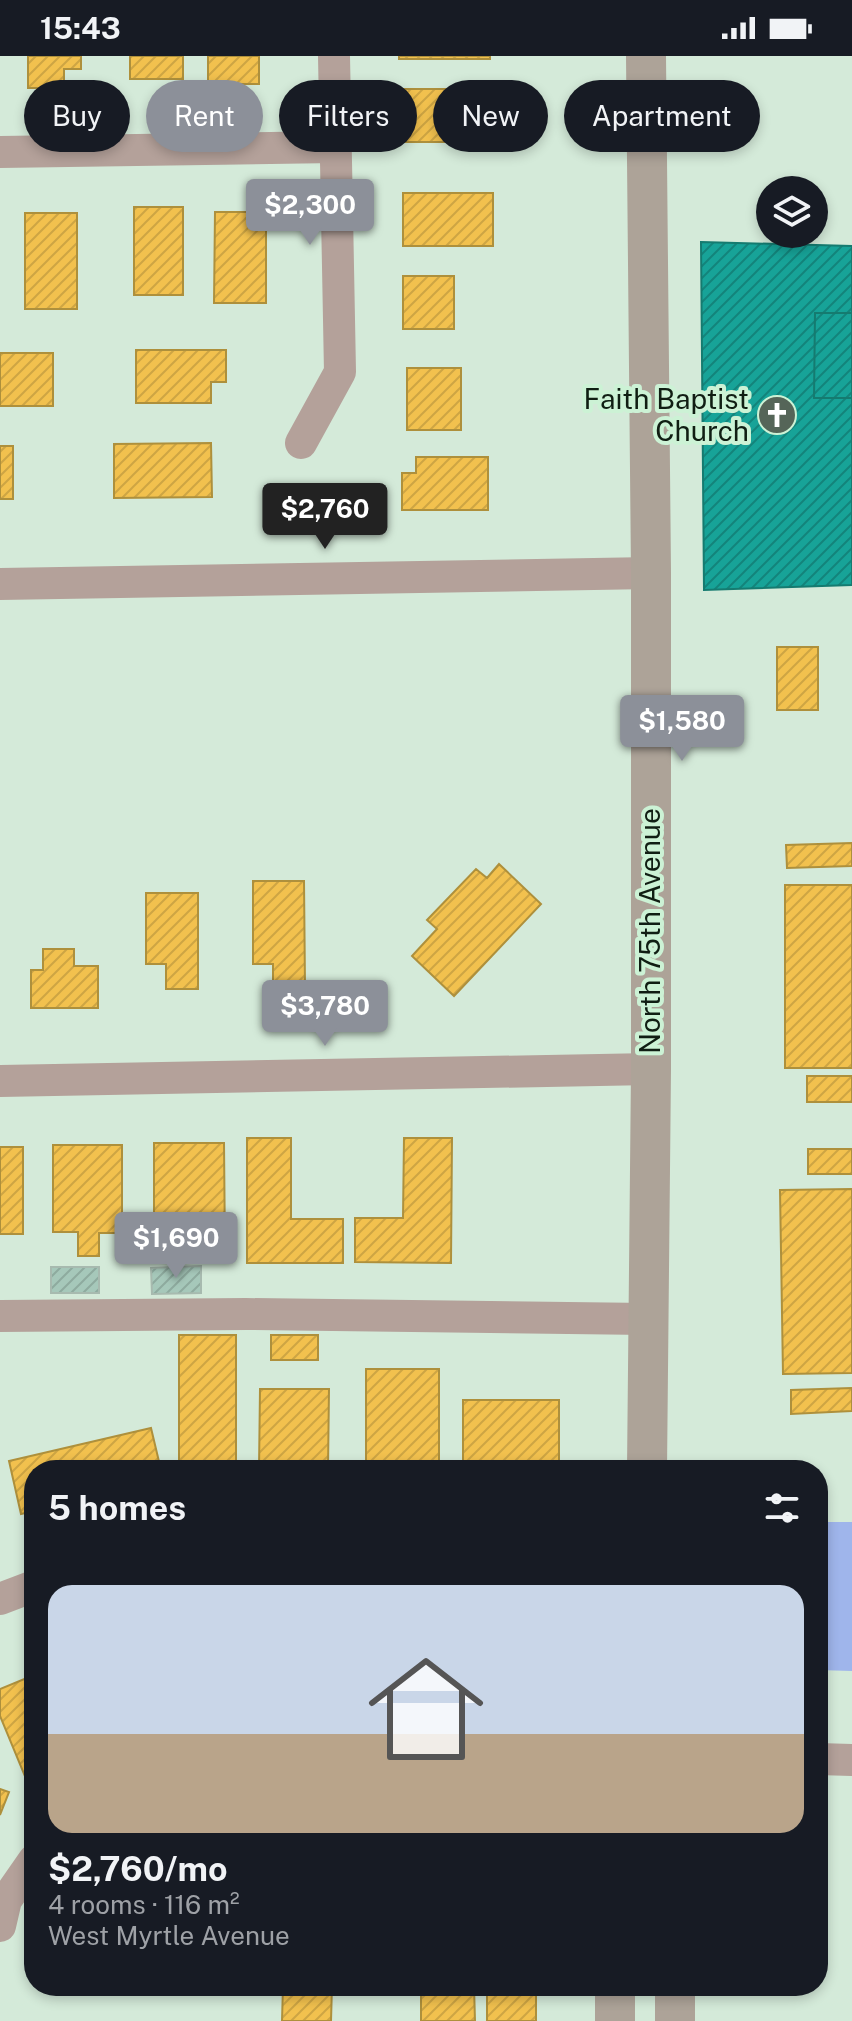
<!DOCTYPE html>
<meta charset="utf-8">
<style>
:root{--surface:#171b24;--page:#20242c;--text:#f1f3f6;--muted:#9ea1a6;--line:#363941;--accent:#8c9099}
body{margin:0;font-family:"Public Sans",sans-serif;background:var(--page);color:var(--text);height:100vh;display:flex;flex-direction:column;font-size:30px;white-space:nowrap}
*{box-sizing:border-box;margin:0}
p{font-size:26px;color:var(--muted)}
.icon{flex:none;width:44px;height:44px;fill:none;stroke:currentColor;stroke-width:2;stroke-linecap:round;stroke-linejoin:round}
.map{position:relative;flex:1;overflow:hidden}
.details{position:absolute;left:24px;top:1404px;width:804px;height:536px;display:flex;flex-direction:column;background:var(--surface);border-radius:32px;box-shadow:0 4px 12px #0003}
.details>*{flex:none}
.hud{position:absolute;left:24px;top:24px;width:804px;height:72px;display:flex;gap:16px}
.buttons{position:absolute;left:756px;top:120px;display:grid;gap:16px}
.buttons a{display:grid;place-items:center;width:72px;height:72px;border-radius:50%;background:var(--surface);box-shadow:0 4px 12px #0003;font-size:40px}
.price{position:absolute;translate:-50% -68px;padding:0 18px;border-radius:8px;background:var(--accent);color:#fff;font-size:26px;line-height:52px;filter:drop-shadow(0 2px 4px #0008)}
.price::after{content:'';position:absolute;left:50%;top:48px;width:24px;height:18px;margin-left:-12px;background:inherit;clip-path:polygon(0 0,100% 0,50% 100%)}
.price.current{background:#222;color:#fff}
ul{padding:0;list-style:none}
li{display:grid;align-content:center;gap:16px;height:424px;padding:0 24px}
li+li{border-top:2px solid var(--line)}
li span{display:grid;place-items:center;height:248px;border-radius:24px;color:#555}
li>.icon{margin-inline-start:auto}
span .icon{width:144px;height:144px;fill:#fffc;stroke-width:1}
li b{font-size:34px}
h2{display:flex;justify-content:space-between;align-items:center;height:96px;padding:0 24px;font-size:34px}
.chip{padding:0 28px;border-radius:36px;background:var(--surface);box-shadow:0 4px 12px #0003;font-size:28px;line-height:72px}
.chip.current{background:var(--accent);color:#fff}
.status{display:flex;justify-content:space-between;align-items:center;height:56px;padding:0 40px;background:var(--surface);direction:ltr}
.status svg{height:22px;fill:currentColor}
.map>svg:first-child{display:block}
.water{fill:#9fb5eb}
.homes{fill:url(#homes-hatch);stroke:#ae903c;stroke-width:2}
.public{fill:url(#public-hatch);stroke:#157b70;stroke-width:2}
.building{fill:url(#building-hatch);stroke:#a7baaf;stroke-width:2}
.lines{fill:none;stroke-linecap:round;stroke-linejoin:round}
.minor{stroke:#b4a19a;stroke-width:32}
.major{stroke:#ada398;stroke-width:40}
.labels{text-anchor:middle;stroke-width:8;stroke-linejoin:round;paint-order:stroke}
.poi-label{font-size:28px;fill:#101e13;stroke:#ccf2d5;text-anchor:end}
.street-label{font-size:28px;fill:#101e13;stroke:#ccf2d5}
</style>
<div class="status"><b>15:43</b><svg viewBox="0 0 49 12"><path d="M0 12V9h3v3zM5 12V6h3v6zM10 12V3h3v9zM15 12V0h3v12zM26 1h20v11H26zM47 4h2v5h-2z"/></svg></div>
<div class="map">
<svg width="852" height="1965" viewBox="0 0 852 1965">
<defs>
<pattern id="homes-hatch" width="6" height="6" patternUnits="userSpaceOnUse" patternTransform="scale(2)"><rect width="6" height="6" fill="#f2c14e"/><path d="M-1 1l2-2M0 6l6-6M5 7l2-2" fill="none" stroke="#cea543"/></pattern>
<pattern id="public-hatch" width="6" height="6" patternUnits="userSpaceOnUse" patternTransform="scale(2)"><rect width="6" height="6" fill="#17a398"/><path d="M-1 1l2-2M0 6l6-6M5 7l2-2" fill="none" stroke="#13847b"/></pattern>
<pattern id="building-hatch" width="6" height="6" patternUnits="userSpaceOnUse" patternTransform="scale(2)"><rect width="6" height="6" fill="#a6c8ba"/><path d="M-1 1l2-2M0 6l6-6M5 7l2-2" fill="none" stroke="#8eab9f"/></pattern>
</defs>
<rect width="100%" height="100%" fill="#d4ead9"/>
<path class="water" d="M818,1466H852V1615L818,1614Z"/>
<path class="homes" d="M28,0H81V13H64V32H28Z
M130,0H183V23H130Z
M208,0H259V28H208Z
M399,0H490V3H399Z
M398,33H494V86H398Z
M403,137H493V190H403Z
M134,151H183V239H134Z
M215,156H266V247H214Z
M25,157H77V253H25Z
M403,220H454V273H403Z
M136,294H226V326H211V347H136Z
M0,297H53V350H0Z
M407,312H461V374H407Z
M211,387L212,441L114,442V388Z
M0,390H13V443H0Z
M416,401H488V454H402V417H416Z
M777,591H818V654H777Z
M852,787V810L787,812L786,789Z
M499,808L541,848L454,940L412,900L437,873L427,864L476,813L487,822Z
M253,825H304L305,931H273V908H253Z
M785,829H852V1012H785Z
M146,837H198V933H166V908H146Z
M43,893H74V910H98V952H31V914H43Z
M807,1020H852V1046H807Z
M247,1082H291V1163H343V1207H247Z
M404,1082H452L451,1207L355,1206V1162H403Z
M154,1087H224L225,1197H180V1176H154Z
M53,1089H122V1177H99V1200H78V1176H53Z
M0,1091H23V1178H0Z
M808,1093H852V1118H808Z
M852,1133V1317L783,1318L780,1134Z
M179,1279H236V1414H179Z
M271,1279H318V1304H271Z
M366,1313H439V1411H366Z
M852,1332V1355L791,1358V1334Z
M260,1333H329L328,1414H259Z
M463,1344H559V1414H463Z
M151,1372L161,1414H34V1455L21,1458L9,1405Z
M34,1619V1742L0,1660V1633Z
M0,1733L9,1736L0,1759Z
M283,1930H332L331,1965H282Z
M421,1930H474L475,1965H421Z
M487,1930H536V1965H487Z"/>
<path class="public" d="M701,186L852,190V529L704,534Z
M815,257H852V342H814Z"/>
<path class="building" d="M201,1210V1237L152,1238L151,1212Z
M51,1211H99V1237H51Z"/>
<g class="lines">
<path class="minor" d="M0,96L335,91
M301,387L340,316L334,0
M0,528L651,517
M0,1025L651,1013
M0,1260L246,1258L648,1263
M0,1543L34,1530
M818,1703L852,1704
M0,1870L6,1844L34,1804"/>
<path class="major" d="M646,0L651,517V1013L647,1414
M615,1930V1965
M675,1930V1965"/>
</g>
<defs>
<g id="church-disc" transform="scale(2)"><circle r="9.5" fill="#556558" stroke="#ccf2d5"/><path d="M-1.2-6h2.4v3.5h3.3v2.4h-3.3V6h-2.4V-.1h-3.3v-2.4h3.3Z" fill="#fff"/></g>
</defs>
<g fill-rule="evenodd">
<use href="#church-disc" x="777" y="359"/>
</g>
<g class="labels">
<g class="poi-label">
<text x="749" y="353">Faith Baptist<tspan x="749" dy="32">Church</tspan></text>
</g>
<g class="street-label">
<text transform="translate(650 875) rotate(-90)" y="10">North 75th Avenue</text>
</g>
</g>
</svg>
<div class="buttons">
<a><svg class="icon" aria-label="layers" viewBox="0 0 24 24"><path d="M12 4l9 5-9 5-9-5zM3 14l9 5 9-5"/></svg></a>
</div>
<b class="price" style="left:310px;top:191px">$2,300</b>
<b class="price current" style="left:325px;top:495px">$2,760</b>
<b class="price" style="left:682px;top:707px">$1,580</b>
<b class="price" style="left:325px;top:992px">$3,780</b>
<b class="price" style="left:176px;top:1224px">$1,690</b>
<div class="hud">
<a class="chip">Buy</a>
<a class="chip current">Rent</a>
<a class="chip">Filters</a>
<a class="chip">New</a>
<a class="chip">Apartment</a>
</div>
<section class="details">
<h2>5 homes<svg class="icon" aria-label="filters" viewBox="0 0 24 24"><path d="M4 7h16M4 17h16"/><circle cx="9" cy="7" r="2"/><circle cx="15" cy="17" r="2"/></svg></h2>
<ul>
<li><span style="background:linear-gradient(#c9d6e8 60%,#b9a48a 0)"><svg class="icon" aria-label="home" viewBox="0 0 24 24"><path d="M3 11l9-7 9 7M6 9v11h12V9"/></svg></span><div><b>$2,760/mo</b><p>4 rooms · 116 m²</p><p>West Myrtle Avenue</p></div></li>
</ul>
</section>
</div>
